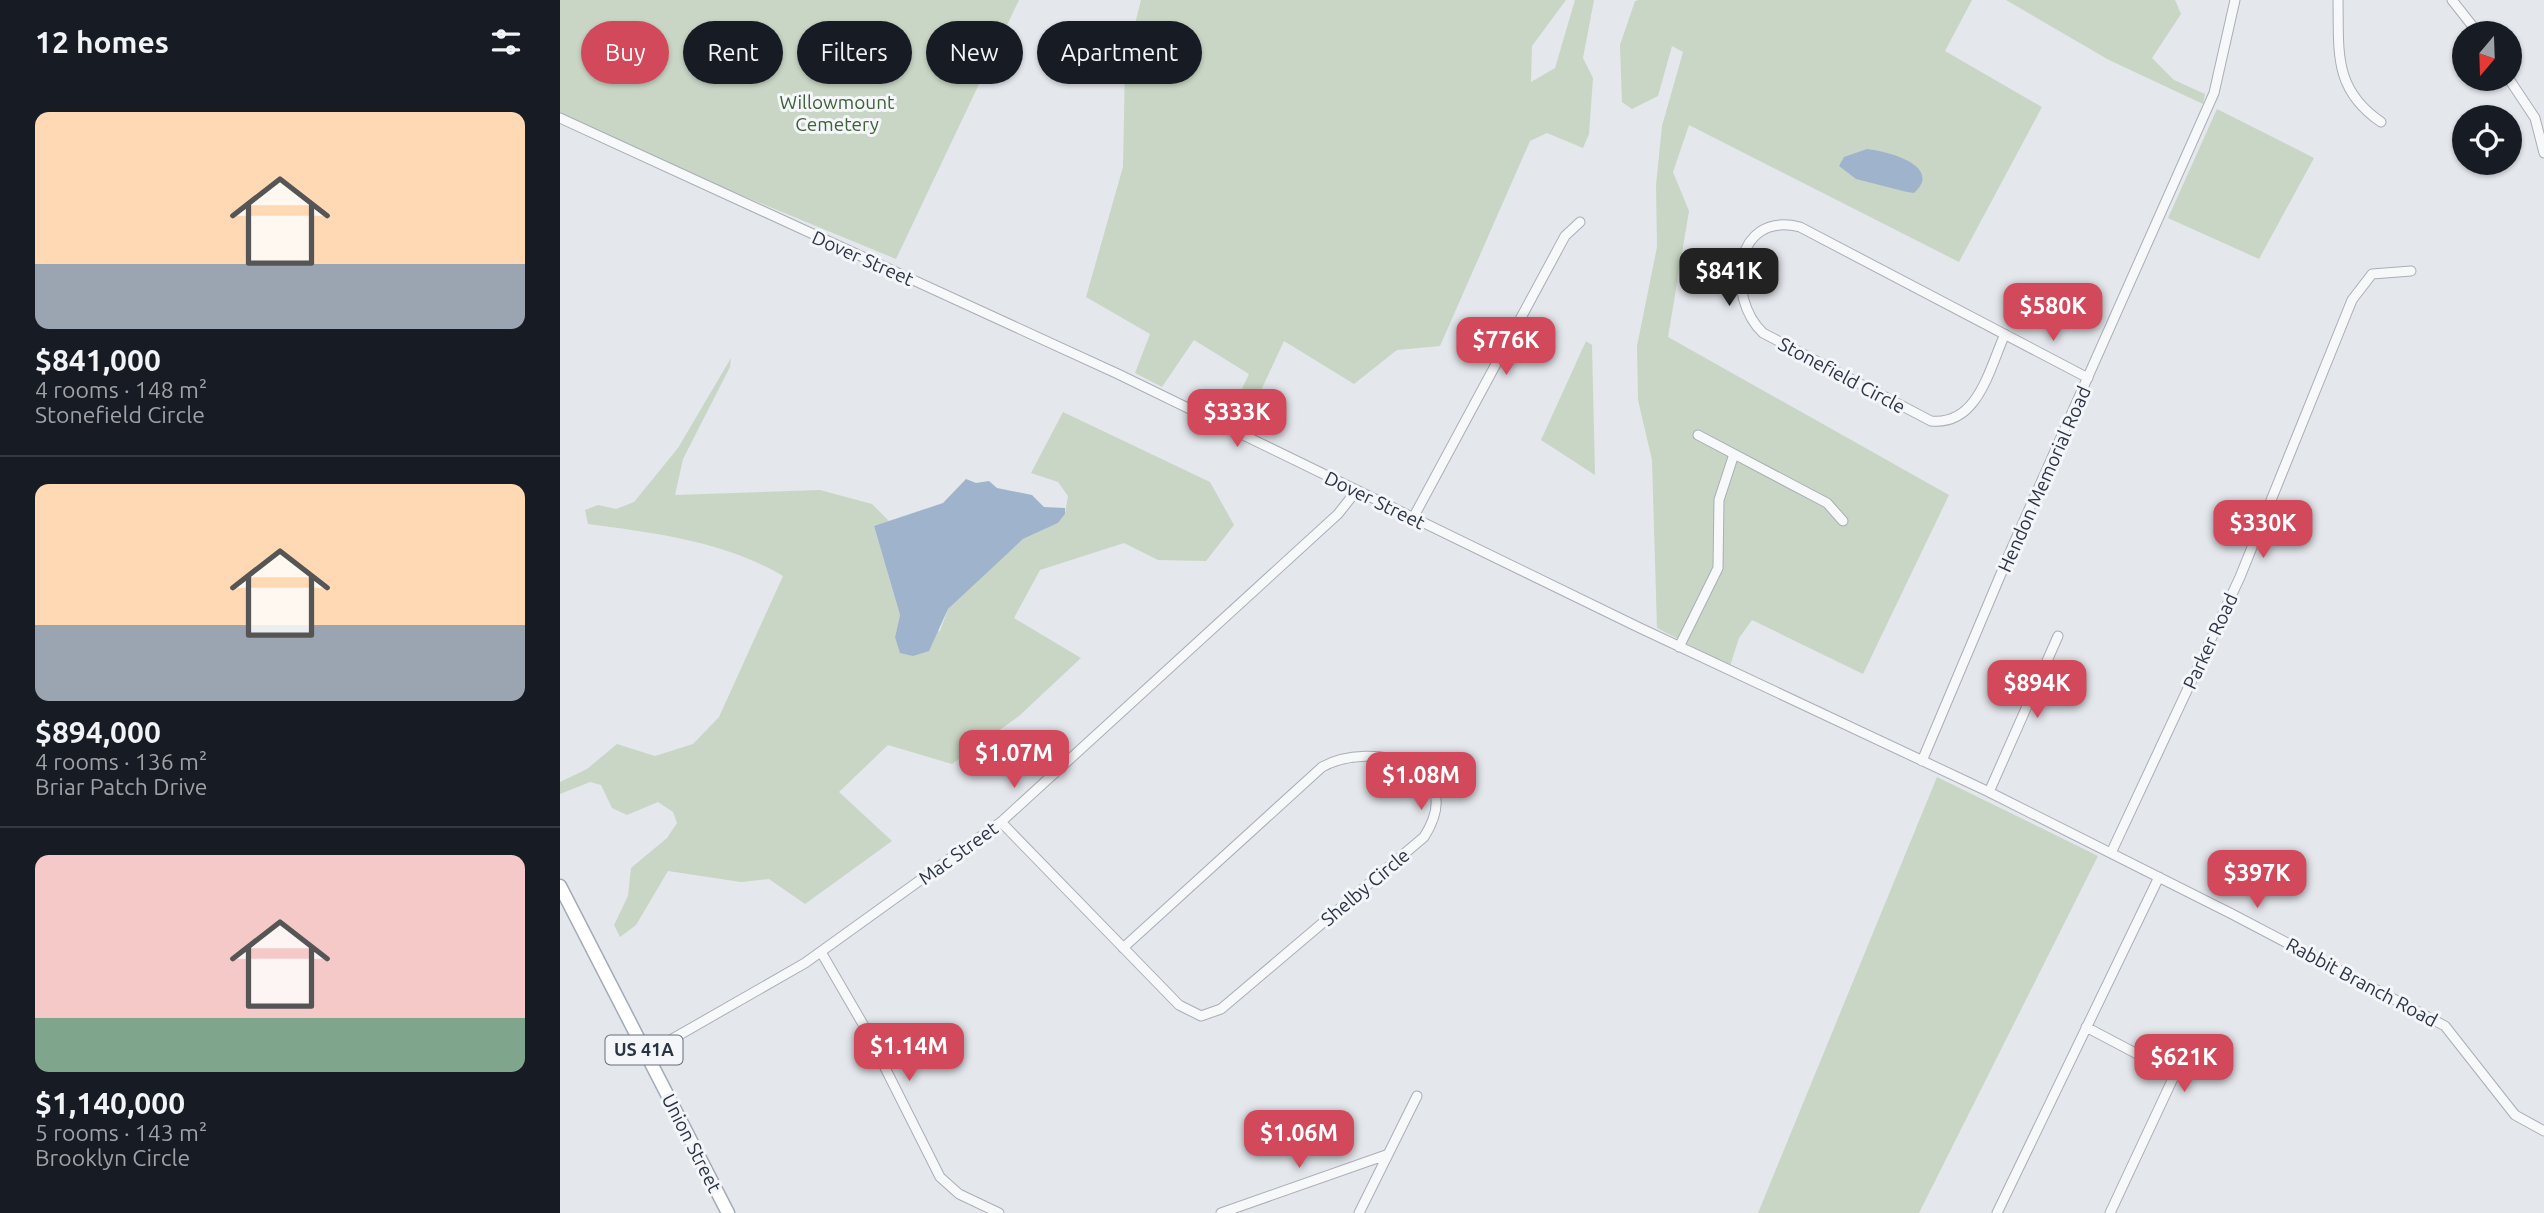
<!DOCTYPE html>
<meta charset="utf-8">
<style>
:root{--surface:#171b24;--page:#20242c;--text:#f1f3f6;--muted:#9ea1a6;--line:#363941;--accent:#d1495b}
body{margin:0;font-family:Ubuntu,sans-serif;background:var(--page);color:var(--text);height:100vh;display:flex;flex-direction:column;font-size:26px;white-space:nowrap}
*{box-sizing:border-box;margin:0}
p{font-size:23px;color:var(--muted)}
.icon{flex:none;width:38px;height:38px;fill:none;stroke:currentColor;stroke-width:2;stroke-linecap:round;stroke-linejoin:round}
.map{position:relative;flex:1;overflow:hidden}
.side{display:flex;flex-direction:column;background:var(--surface);width:560px}
.side>*{flex:none}
.banner{position:absolute;left:21px;top:21px;width:665px;height:63px;display:flex;gap:14px}
.needle{width:46px;rotate:199deg}
.buttons{position:absolute;left:1892px;top:21px;display:grid;gap:14px}
.buttons a{display:grid;place-items:center;width:70px;height:70px;border-radius:50%;background:var(--surface);box-shadow:0 2px 5px #0004;font-size:35px}
.price{position:absolute;translate:-50% -60px;padding:0 16px;border-radius:14px;background:var(--accent);color:#fff;font-size:23px;line-height:46px;filter:drop-shadow(0 2px 4px #0008)}
.price::after{content:'';position:absolute;left:50%;top:42px;width:21px;height:16px;margin-left:-10px;background:inherit;clip-path:polygon(0 0,100% 0,50% 100%)}
.price.selected{background:#222;color:#fff}
ul{padding:0;list-style:none}
li{display:grid;align-content:center;gap:14px;height:371px;padding:0 35px}
li+li{border-top:2px solid var(--line)}
li span{display:grid;place-items:center;height:217px;border-radius:14px;color:#555}
li>.icon{margin-inline-start:auto}
span .icon{width:126px;height:126px;fill:#fffc;stroke-width:1}
li b{font-size:30px}
h2{display:flex;justify-content:space-between;align-items:center;height:84px;padding:0 35px;font-size:30px}
.chip{padding:0 24px;border-radius:32px;background:var(--surface);box-shadow:0 2px 5px #0004;font-size:24px;line-height:63px}
.chip.selected{background:var(--accent);color:#fff}
main{display:flex;flex:1;min-height:0}
.map>svg:first-child{display:block}
.green{fill:#c9d6c5}
.water{fill:#9fb4cc}
.lines{fill:none;stroke-linecap:round;stroke-linejoin:round}
.minor-casing{stroke:#a9aeb7;stroke-width:11}
.major-casing{stroke:#a3abb8;stroke-width:15}
.minor{stroke:#f7f8fa;stroke-width:9}
.major{stroke:#fff;stroke-width:12}
.labels{text-anchor:middle;stroke-width:6;stroke-linejoin:round;paint-order:stroke}
.shield{fill:#f4f6f9;stroke:#676e7b;stroke-width:2}
.shield-label{font-size:18px;font-weight:bold;fill:#2b3445}
.park-label{font-size:19px;fill:#3f6138;stroke:#f4f6f9}
.street-label{font-size:19px;fill:#2b3445;stroke:#f4f6f9}
</style>
<main>
<section class="side">
<h2>12 homes<svg class="icon" aria-label="filters" viewBox="0 0 24 24"><path d="M4 7h16M4 17h16"/><circle cx="9" cy="7" r="2"/><circle cx="15" cy="17" r="2"/></svg></h2>
<ul>
<li><span style="background:linear-gradient(#ffd9b3 70%,#9aa5b1 0)"><svg class="icon" aria-label="home" viewBox="0 0 24 24"><path d="M3 11l9-7 9 7M6 9v11h12V9"/></svg></span><div><b>$841,000</b><p>4 rooms · 148 m²</p><p>Stonefield Circle</p></div></li>
<li><span style="background:linear-gradient(#ffd9b3 65%,#9aa5b1 0)"><svg class="icon" aria-label="home" viewBox="0 0 24 24"><path d="M3 11l9-7 9 7M6 9v11h12V9"/></svg></span><div><b>$894,000</b><p>4 rooms · 136 m²</p><p>Briar Patch Drive</p></div></li>
<li><span style="background:linear-gradient(#f6c9c9 75%,#7fa58c 0)"><svg class="icon" aria-label="home" viewBox="0 0 24 24"><path d="M3 11l9-7 9 7M6 9v11h12V9"/></svg></span><div><b>$1,140,000</b><p>5 rooms · 143 m²</p><p>Brooklyn Circle</p></div></li>
</ul>
</section>
<div class="map">
<svg width="1984" height="1213" viewBox="0 0 1984 1213">
<rect width="100%" height="100%" fill="#e4e7ec"/>
<path class="green" d="M0,0H459L336,259L120,170L0,113Z
M581,0H1006L972,46L971,82L995,68L1015,0H1034L1023,58L1033,78L1029,134L1023,148L987,133L970,141L880,346L837,350L794,384L724,341L684,427L667,420L689,374L634,340L602,387L575,373L590,334L526,297L563,167L565,64Z
M1079,0H1412L1385,51L1482,107L1399,262L1129,125L1113,172L1129,211L1108,337L1389,495L1303,674L1192,620L1179,638L1170,666L1097,628L1092,460L1078,400L1077,346L1097,247L1096,185L1102,126L1123,52L1112,46L1098,96L1072,109L1062,102L1060,45L1075,1Z
M1446,0H1615L1621,14L1592,58L1614,80L1645,94L1643,104L1549,60Z
M1657,109L1754,158L1699,259L1608,218Z
M1026,341L1032,345L1035,475L981,440Z
M171,358L170,367L123,459L115,495L260,490L312,504L330,522L314,526L340,615L335,637L380,631L388,609L408,589L463,539L498,523L505,514L508,496L498,482L471,473L503,412L650,482L674,525L646,561L598,560L564,543L480,570L454,618L521,658L459,716L392,764L328,745L279,792L332,841L245,904L209,879L181,882L108,871L76,925L60,937L54,925L68,896L71,868L107,838L117,823L113,812L98,802L67,815L52,808L41,785L30,782L0,794V782L27,769L57,744L95,756L133,744L159,717L223,576C164,541 95,533 28,524L25,510L38,505L56,509L74,502L118,448Z
M1377,777L1538,856L1359,1213H1198Z"/>
<path class="water" d="M1307,149C1327,151 1384,166 1354,193L1347,192L1296,179L1279,166L1284,157Z
M406,479L416,483L429,481L437,488L472,495L484,507L505,508V514L498,523L463,539L388,609L369,651L353,656L340,653L335,637L340,615L314,526L383,503Z"/>
<g class="lines">
<g class="minor-casing">
<path id="minor" d="M1778,0C1779,52 1773,89 1821,122
M1892,0L1918,33
M1949,79L1975,118L1984,153
M0,118L558,374L1080,628L1429,792L1672,914L1885,1026L1955,1115L1984,1131
M1445,334C1429,369 1418,426 1371,421L1203,333C1166,298 1172,210 1240,227L1528,378
M1138,435L1267,503L1283,521
M853,518L1005,236L1020,222
M1119,647L1158,568L1159,500L1174,454
M1362,761L1451,550L1654,93L1675,0
M1429,792L1498,636
M441,822L619,1005L641,1016L661,1009L864,837C911,764 810,740 762,767L563,948
M1551,853L1680,577L1792,300L1812,274L1851,271
M261,952L304,1026L380,1177L399,1194L439,1213
M1526,1027L1615,1074L1550,1213
M86,1054L245,963L441,822L778,514L797,490
M661,1213L826,1155
M799,1213L857,1096
M1437,1213L1599,877"/>
</g>
<g class="major-casing">
<path id="major" d="M0,886L168,1213"/>
</g>
<use href="#minor" class="minor"/>
<use href="#major" class="major"/>
</g>
<g class="labels">
<rect class="shield" x="45.5" y="1035.5" width="77" height="29" rx="5"/>
<g class="shield-label">
<text x="84" y="1056">US 41A</text>
</g>
<g class="park-label">
<text x="277" y="109">Willowmount<tspan x="277" dy="22">Cemetery</tspan></text>
</g>
<g class="street-label">
<text transform="translate(303 258) rotate(24)" y="7">Dover Street</text>
<text transform="translate(1282 375) rotate(28)" y="7">Stonefield Circle</text>
<text transform="translate(1484 479) rotate(-66)" y="7">Hendon Memorial Road</text>
<text transform="translate(815 500) rotate(26)" y="7">Dover Street</text>
<text transform="translate(1650 641) rotate(-65)" y="7">Parker Road</text>
<text transform="translate(398 853) rotate(-36)" y="7">Mac Street</text>
<text transform="translate(805 887) rotate(-40)" y="7">Shelby Circle</text>
<text transform="translate(1802 982) rotate(28)" y="7">Rabbit Branch Road</text>
<text transform="translate(132 1143) rotate(63)" y="7">Union Street</text>
</g>
</g>
</svg>
<div class="buttons">
<a><svg class="needle" viewBox="-14 -14 28 28"><path d="M0-13l5 13h-10z" fill="#e53935"/><path d="M0 13l5-13h-10z" fill="#9ea1a6"/></svg></a>
<a><svg class="icon" aria-label="locate" viewBox="0 0 24 24"><circle cx="12" cy="12" r="6"/><path d="M12 2v4M12 18v4M2 12h4M18 12h4"/></svg></a>
</div>
<b class="price selected" style="left:1169px;top:308px">$841K</b>
<b class="price" style="left:1493px;top:343px">$580K</b>
<b class="price" style="left:946px;top:377px">$776K</b>
<b class="price" style="left:677px;top:449px">$333K</b>
<b class="price" style="left:1703px;top:560px">$330K</b>
<b class="price" style="left:1477px;top:720px">$894K</b>
<b class="price" style="left:454px;top:790px">$1.07M</b>
<b class="price" style="left:861px;top:812px">$1.08M</b>
<b class="price" style="left:1697px;top:910px">$397K</b>
<b class="price" style="left:349px;top:1083px">$1.14M</b>
<b class="price" style="left:1624px;top:1094px">$621K</b>
<b class="price" style="left:739px;top:1170px">$1.06M</b>
<div class="banner">
<a class="chip selected">Buy</a>
<a class="chip">Rent</a>
<a class="chip">Filters</a>
<a class="chip">New</a>
<a class="chip">Apartment</a>
</div>
</div>
</main>
